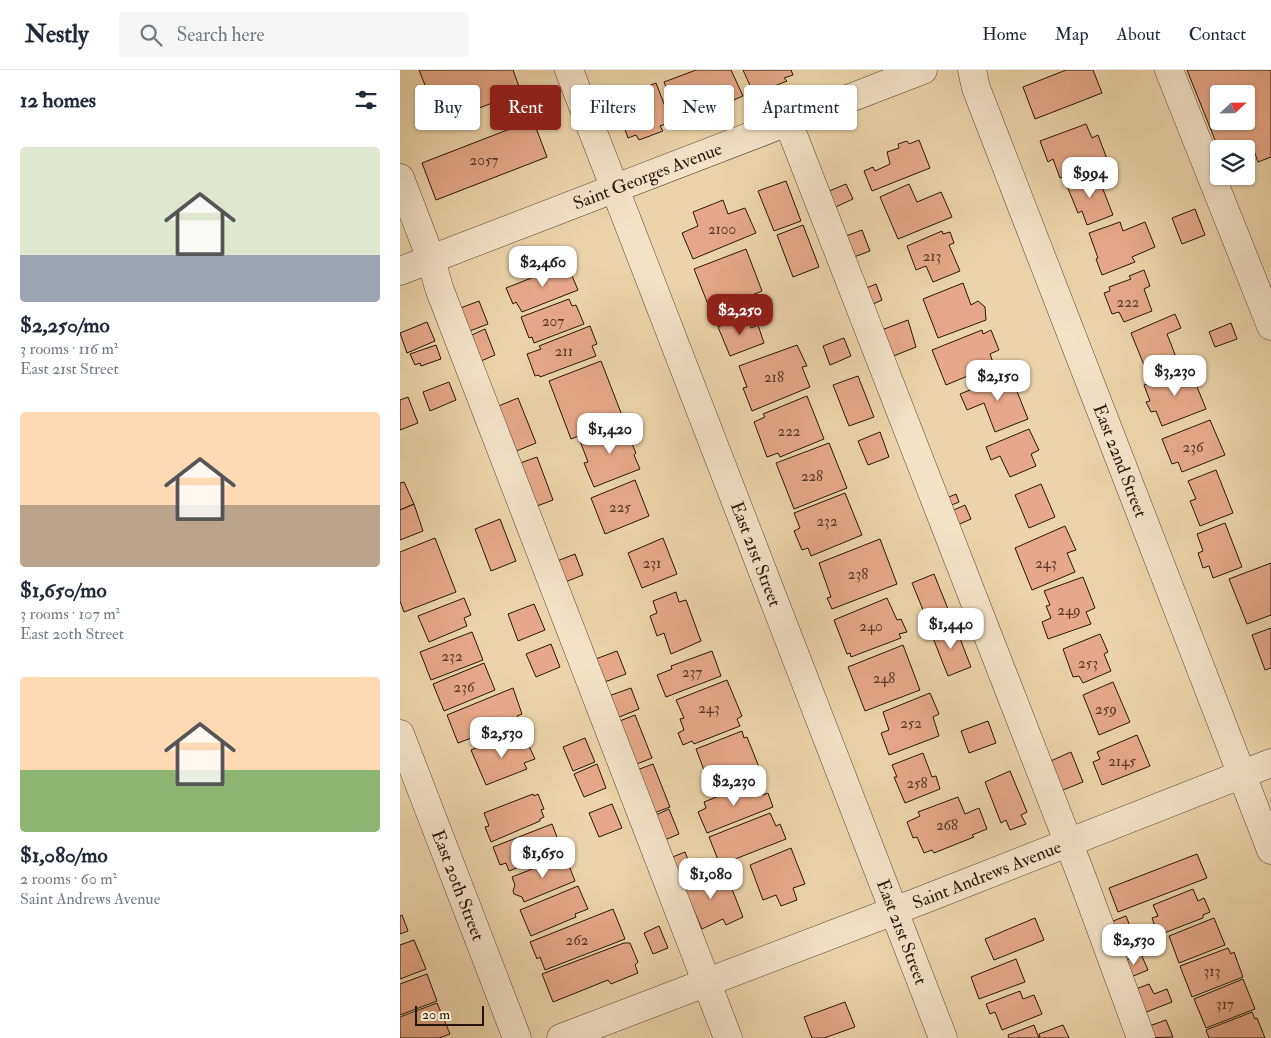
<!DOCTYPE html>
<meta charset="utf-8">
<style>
:root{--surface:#fff;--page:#f6f6f7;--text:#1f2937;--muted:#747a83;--line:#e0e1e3;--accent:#8f2418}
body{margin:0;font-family:"IM FELL Double Pica",serif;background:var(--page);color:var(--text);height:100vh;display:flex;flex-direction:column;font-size:19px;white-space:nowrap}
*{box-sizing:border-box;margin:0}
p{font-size:16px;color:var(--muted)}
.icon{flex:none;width:28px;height:28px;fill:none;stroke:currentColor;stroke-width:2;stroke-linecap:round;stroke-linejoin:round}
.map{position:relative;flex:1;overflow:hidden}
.side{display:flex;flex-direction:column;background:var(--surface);width:400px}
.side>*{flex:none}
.hud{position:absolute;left:15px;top:15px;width:475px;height:45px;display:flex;gap:10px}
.needle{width:32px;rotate:68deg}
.controls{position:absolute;left:810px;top:15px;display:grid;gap:10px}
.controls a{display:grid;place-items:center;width:45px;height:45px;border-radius:5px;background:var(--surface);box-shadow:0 1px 4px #0004;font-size:25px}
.scale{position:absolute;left:15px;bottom:12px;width:69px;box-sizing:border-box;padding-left:5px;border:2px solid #281507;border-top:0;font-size:14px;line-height:18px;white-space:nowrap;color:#281507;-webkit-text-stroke:4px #f2e3c7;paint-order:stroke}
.price{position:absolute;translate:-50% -42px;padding:0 11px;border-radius:10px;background:#fff;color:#222;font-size:16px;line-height:32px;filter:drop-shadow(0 1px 2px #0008)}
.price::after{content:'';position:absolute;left:50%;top:30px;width:15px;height:11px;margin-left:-8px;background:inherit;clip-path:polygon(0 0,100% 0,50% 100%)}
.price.on{background:var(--accent);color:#fff}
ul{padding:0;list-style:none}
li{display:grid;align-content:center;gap:10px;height:265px;padding:0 20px}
li span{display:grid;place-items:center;height:155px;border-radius:5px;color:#555}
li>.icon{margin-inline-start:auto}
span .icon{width:90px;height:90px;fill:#fffc;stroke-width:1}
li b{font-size:21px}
h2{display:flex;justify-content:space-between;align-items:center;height:60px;padding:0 20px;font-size:21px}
.tag{padding:0 18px;border-radius:5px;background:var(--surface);box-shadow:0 1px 4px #0004;font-size:18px;line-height:45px}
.tag.on{background:var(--accent);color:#fff}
header{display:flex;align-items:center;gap:30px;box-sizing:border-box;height:70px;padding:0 25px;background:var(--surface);border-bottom:1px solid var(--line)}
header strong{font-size:24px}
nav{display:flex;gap:28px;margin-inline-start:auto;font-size:18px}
.search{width:350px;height:45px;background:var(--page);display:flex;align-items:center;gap:12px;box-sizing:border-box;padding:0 18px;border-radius:5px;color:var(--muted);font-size:19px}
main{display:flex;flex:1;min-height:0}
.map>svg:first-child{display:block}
.building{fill:#e6a888;stroke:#281507;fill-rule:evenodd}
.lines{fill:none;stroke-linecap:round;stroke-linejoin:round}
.minor-casing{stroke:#594530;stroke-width:29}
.minor{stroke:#f2e3c7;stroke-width:28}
.labels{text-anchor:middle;stroke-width:5;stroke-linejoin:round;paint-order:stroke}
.number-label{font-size:15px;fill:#583a27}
.street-label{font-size:18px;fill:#281507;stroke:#f2e3c7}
</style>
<header>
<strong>Nestly</strong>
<div class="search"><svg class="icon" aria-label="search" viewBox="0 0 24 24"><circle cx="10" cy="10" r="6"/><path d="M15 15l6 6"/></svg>Search here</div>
<nav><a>Home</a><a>Map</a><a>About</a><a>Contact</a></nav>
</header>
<main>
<section class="side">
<h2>12 homes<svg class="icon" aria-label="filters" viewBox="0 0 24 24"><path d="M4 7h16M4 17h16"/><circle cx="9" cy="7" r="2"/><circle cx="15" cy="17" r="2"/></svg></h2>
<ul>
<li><span style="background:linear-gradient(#dfe7d0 70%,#9aa5b1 0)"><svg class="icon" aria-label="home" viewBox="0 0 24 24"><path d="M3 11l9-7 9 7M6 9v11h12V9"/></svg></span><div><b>$2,250/mo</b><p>3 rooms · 116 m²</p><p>East 21st Street</p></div></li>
<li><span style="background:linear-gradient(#ffd9b3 60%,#b9a48a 0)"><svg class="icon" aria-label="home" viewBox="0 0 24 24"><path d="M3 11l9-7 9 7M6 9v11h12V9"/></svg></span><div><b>$1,650/mo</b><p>3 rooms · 107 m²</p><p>East 20th Street</p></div></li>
<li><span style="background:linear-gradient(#ffd9b3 60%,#8fb573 0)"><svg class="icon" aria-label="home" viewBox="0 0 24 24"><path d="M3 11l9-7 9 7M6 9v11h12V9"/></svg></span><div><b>$1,080/mo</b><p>2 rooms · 60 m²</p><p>Saint Andrews Avenue</p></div></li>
</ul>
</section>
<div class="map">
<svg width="871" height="968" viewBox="0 0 871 968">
<rect width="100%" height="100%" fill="#ebd4a9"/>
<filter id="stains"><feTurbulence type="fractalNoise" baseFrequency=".004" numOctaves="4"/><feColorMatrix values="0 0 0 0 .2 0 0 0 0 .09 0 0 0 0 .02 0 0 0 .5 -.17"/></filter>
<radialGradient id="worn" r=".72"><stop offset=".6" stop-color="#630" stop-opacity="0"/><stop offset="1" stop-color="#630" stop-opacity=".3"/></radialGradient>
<path class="building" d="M19,0H113L121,22L40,53Z
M296,0H331L343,26L329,32L331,36L292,51L290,46L279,51L264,12Z
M343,0H391L393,5L384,8L387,11L362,21L360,17L352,20Z
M666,0H693L702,23L635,49L623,17Z
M787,0H871V87L858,92L852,75L843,79H819V80ZM819,24H846V51H819Z
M256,13L271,52L260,56L263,61L239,70L236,65L228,68L214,30Z
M133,50L147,87L36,130L22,93Z
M686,54L692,68L698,65L707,89L660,108L653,89L648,92L640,71Z
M519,70L530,98L472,121L464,101L473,97L475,101L490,94L487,82L499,78L498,74L507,71L509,74Z
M697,104L713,145L687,155L682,141L678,143L667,116Z
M386,111L401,151L374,161L358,121Z
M446,114L453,129L429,140L422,124Z
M509,114L517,132L541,122L552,147L498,169L480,127Z
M323,130L328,144L345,138L356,163L293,189L282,163L298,156L293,142Z
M795,139L805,165L782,174L772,148Z
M720,152L723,161L745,152L755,177L732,187L735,192L702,205L696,189L698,188L689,163Z
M403,155L419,197L393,207L377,165Z
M462,160L470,181L446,190L438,169Z
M542,161L543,164L550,162L554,173L549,175L560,201L533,212L526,196L516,200L507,176Z
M346,179L362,221L311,242L294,199Z
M167,194L178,220L122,242L116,232L113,234L106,218Z
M744,200L750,216L744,219L752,241L724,252L719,242L712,244L704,223L710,221L709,217L731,209L729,206Z
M563,213L571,235L578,231L585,237L586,250L538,268L523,229Z
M476,214L482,230L464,238L457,222Z
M169,229L172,236L176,235L184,254L134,273L132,267L129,268L121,247Z
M79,231L88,254L67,262L58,239Z
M775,244L781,258L767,264L776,287L746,300L731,263Z
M346,246L351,258L358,255L364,273L330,286L318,257Z
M508,250L516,277L491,287L479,261Z
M27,252L35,271L7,283L0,263Z
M831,253L837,269L815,277L809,262Z
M190,256L197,274L192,276L196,286L140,307L139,305L135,306L127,284L141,279L139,276Z
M85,259L95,285L74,294L63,269Z
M582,260L583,264L591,260L599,280L590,284L594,295L546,315L532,280Z
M444,268L451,286L430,295L423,276Z
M36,275L41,289L21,296L20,293L15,295L10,284Z
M397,275L407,296L402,297L410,317L352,341L343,318L347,317L339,296Z
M201,291L223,348L171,369L149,311Z
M789,297L806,339L762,356L756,341L751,342L746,332L750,331L744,315Z
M610,304L628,349L595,362L584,333L567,340L560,324Z
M458,306L474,347L449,356L433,315Z
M49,312L56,330L30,341L23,322Z
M407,326L424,369L380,387L378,383L367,387L354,352L365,347L363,344Z
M8,327L18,353L0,360V330Z
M118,328L136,373L114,382L96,337Z
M810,350L825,385L782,402L778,392L772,394L762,369Z
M227,354L235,373L232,374L236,383L234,385L240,399L194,417L184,393L188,392L180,371Z
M629,359L639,380L631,384L636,396L610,407L600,386L591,390L586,377Z
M480,362L489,387L468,395L458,371Z
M429,373L447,418L394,439L376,393Z
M137,387L153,430L129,439L112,396Z
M816,400L833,443L800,456L790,431L796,429L788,411Z
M235,410L249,446L205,464L191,428Z
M4,412L14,434L0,440V413Z
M641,414L655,447L629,458L615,425Z
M445,423L462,465L411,486L408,478L402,480L394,461L400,458L394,443Z
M556,424L559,432L544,438L540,431Z
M14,434L23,461L0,470V440Z
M565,435L571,449L551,458L545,444Z
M100,449L116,491L91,501L75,459Z
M825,453L842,497L813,508L809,496L803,498L798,483L803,481L797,464Z
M665,456L676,480L667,483L675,502L632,520L615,478Z
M35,468L56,522L4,542L0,531V482Z
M263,468L277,504L242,518L228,483Z
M480,469L497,514L432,539L427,528L431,527L419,493Z
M175,484L183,505L160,514L152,493Z
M871,493V545L847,554L829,509Z
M534,504L552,549L530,557L512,513Z
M683,507L695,538L686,542L691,554L648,569L642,552L651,548L646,536L650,535L644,521Z
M276,522L279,532L286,530L301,571L271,584L264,563L257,566L250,546L257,543L253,531Z
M64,528L71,545L64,548L67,556L29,572L18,546Z
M487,528L497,550L501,549L507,562L499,564L501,568L451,587L450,583L447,584L434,550Z
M134,534L145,560L118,571L108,544Z
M554,553L571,597L548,606L531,563Z
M871,558V598L865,600L852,565Z
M72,562L83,590L31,610L20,582Z
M700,564L708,582L704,584L711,601L683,613L679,606L673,607L663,579Z
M151,574L160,597L136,607L126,584Z
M503,575L520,620L465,641L448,597Z
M217,581L226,604L194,616L185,593Z
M312,581L321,606L266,627L257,605L272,599L271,596Z
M84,593L95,620L44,641L33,614Z
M327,610L342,646L337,649L340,656L294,674L292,671L283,675L278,663L284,660L280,649L284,648L276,630Z
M713,612L730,652L699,665L683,625Z
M113,618L122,644L117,646L119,650L58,673L47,645Z
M231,618L239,639L212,650L203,628Z
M530,623L539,644L533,647L539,666L489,685L481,663L489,660L483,642Z
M235,645L252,688L229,697L212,654Z
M588,651L596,673L569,683L561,661Z
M342,661L344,668L347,667L361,702L312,721L296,679Z
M114,663L119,677L128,674L135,689L124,693L127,699L86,715L71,680Z
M737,665L750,696L702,715L693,692L700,689L697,682Z
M185,668L195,692L173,701L163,677Z
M671,682L683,712L658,722L646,693Z
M523,683L532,707L536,706L540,719L505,733L494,707H497L492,695Z
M197,694L206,718L184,727L174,704Z
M253,694L270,737L246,746L229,703Z
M610,701L627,742L621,745L626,754L610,760L606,750L601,753L585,712Z
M357,711L363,725L368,723L373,737L307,763L298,742L306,738L304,732Z
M133,724L134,726L138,724L144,739L141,740L144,747L140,749V751L91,772L85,757L89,756L84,743Z
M558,727L565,744L579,738L587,759L572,765L574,767L534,783L532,780L524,783L517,767L513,768L507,752L520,746L518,742Z
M212,734L222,758L199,767L189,743Z
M269,739L279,764L258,773L247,749Z
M370,743L376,756L380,754L386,769L320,795L309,767Z
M152,754L162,780L109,801L106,793L100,795L93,777Z
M391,778L405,814L393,818L397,830L381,836L376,825L363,830L350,795Z
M285,782L294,805L273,813L265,790Z
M797,784L807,808L718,842L709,818Z
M165,786L175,811L124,832L122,827L114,824L113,821L115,815L112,807Z
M305,803L309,812L319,808L320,811L328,809L343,847L326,855L323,849L302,859L290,832L273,816Z
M178,816L188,839L175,844L176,847L131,866L120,840Z
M793,819L798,831L804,828L810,842L803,845V848L764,863L762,860L757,862L752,848L758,846L753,835Z
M213,839L225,869L145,900L140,887L137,889L130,872Z
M2,845L8,861L0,864V846Z
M726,846L735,869L710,880L700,856Z
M635,848L644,870L594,890L585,869Z
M814,848L825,875L779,893L769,866Z
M259,856L268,878L253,884L244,863Z
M14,870L26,899L0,909V875Z
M224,873H230L238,892L235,895L238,903L211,914L208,910L153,932L142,904Z
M828,878L831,884L834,882L843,907L792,927L780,896Z
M741,884L748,900L726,909L719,893Z
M616,889L625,912L579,929L571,907Z
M27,904L37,931L0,945V914Z
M843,909L855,939L806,958L794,929Z
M749,914L754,924L767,919L772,932L736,946L726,923Z
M620,921L623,929L634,925L642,944L602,960L595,942L590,944L586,934Z
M445,932L455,957L424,968H412L404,947Z
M37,933L50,964L39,968H0V947Z
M852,942L855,949L857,948L865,968H809L806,960Z
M766,950L773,967L744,968L741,959Z
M634,955L639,968H609L608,965Z
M663,955L669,968H640L639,964Z"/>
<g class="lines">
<g class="minor-casing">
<g id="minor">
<path id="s1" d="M169,0L543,968"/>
<path id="s2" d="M572,0L576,18L871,780"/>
<path d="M769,0L871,256"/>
<path d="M388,52L683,810L741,968"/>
<path d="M0,108L31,189L39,218L328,968"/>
<path id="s3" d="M0,201L523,0"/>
<path id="s4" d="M0,664L117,968"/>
<path id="s5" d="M161,968L520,831L871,693"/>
</g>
</g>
<use href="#minor" class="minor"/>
</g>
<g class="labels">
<g class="number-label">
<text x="84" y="95">2057</text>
<text x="322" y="164">2100</text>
<text x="532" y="191">213</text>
<text x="728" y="237">222</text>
<text x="153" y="256">207</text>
<text x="164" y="286">211</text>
<text x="374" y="312">218</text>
<text x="389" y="366">222</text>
<text x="793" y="382">236</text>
<text x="412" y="411">228</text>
<text x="220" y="442">225</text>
<text x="427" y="456">232</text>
<text x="252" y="498">231</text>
<text x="646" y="498">243</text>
<text x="458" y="509">238</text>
<text x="669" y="545">249</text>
<text x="471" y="561">240</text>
<text x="52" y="591">232</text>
<text x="688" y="598">253</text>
<text x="292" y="607">237</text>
<text x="484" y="613">248</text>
<text x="64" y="622">236</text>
<text x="309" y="643">243</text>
<text x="706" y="644">259</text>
<text x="511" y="658">252</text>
<text x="722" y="696">2145</text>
<text x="517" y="718">258</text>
<text x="547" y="760">268</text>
<text x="177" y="875">262</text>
<text x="812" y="906">313</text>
<text x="825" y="939">317</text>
</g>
<g class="street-label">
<text dy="6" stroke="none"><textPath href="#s3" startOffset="265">Saint Georges Avenue</textPath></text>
<text dy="6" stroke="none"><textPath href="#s2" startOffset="418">East 22nd Street</textPath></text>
<text dy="6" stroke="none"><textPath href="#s1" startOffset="519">East 21st Street</textPath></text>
<text dy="6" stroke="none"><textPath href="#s5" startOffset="456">Saint Andrews Avenue</textPath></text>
<text dy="6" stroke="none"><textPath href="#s4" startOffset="162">East 20th Street</textPath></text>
<text dy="6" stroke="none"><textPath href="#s1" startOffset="924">East 21st Street</textPath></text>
</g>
</g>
<rect width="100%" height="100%" filter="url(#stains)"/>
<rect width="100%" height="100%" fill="url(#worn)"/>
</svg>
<div class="controls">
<a><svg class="needle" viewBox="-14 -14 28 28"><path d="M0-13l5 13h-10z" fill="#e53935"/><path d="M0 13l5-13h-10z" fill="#747a83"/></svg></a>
<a><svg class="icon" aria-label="layers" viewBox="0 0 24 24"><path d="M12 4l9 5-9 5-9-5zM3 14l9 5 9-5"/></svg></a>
</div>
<div class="scale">20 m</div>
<b class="price" style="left:690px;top:129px">$994</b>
<b class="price" style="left:143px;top:218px">$2,460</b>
<b class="price on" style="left:340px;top:266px">$2,250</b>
<b class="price" style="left:775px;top:327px">$3,230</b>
<b class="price" style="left:598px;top:332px">$2,150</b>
<b class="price" style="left:210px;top:385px">$1,420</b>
<b class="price" style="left:551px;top:580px">$1,440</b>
<b class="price" style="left:102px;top:689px">$2,530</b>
<b class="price" style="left:334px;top:737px">$2,230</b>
<b class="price" style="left:143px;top:809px">$1,650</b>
<b class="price" style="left:311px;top:830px">$1,080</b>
<b class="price" style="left:734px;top:896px">$2,530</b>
<div class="hud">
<a class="tag">Buy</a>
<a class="tag on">Rent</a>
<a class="tag">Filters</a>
<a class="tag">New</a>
<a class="tag">Apartment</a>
</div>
</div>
</main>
